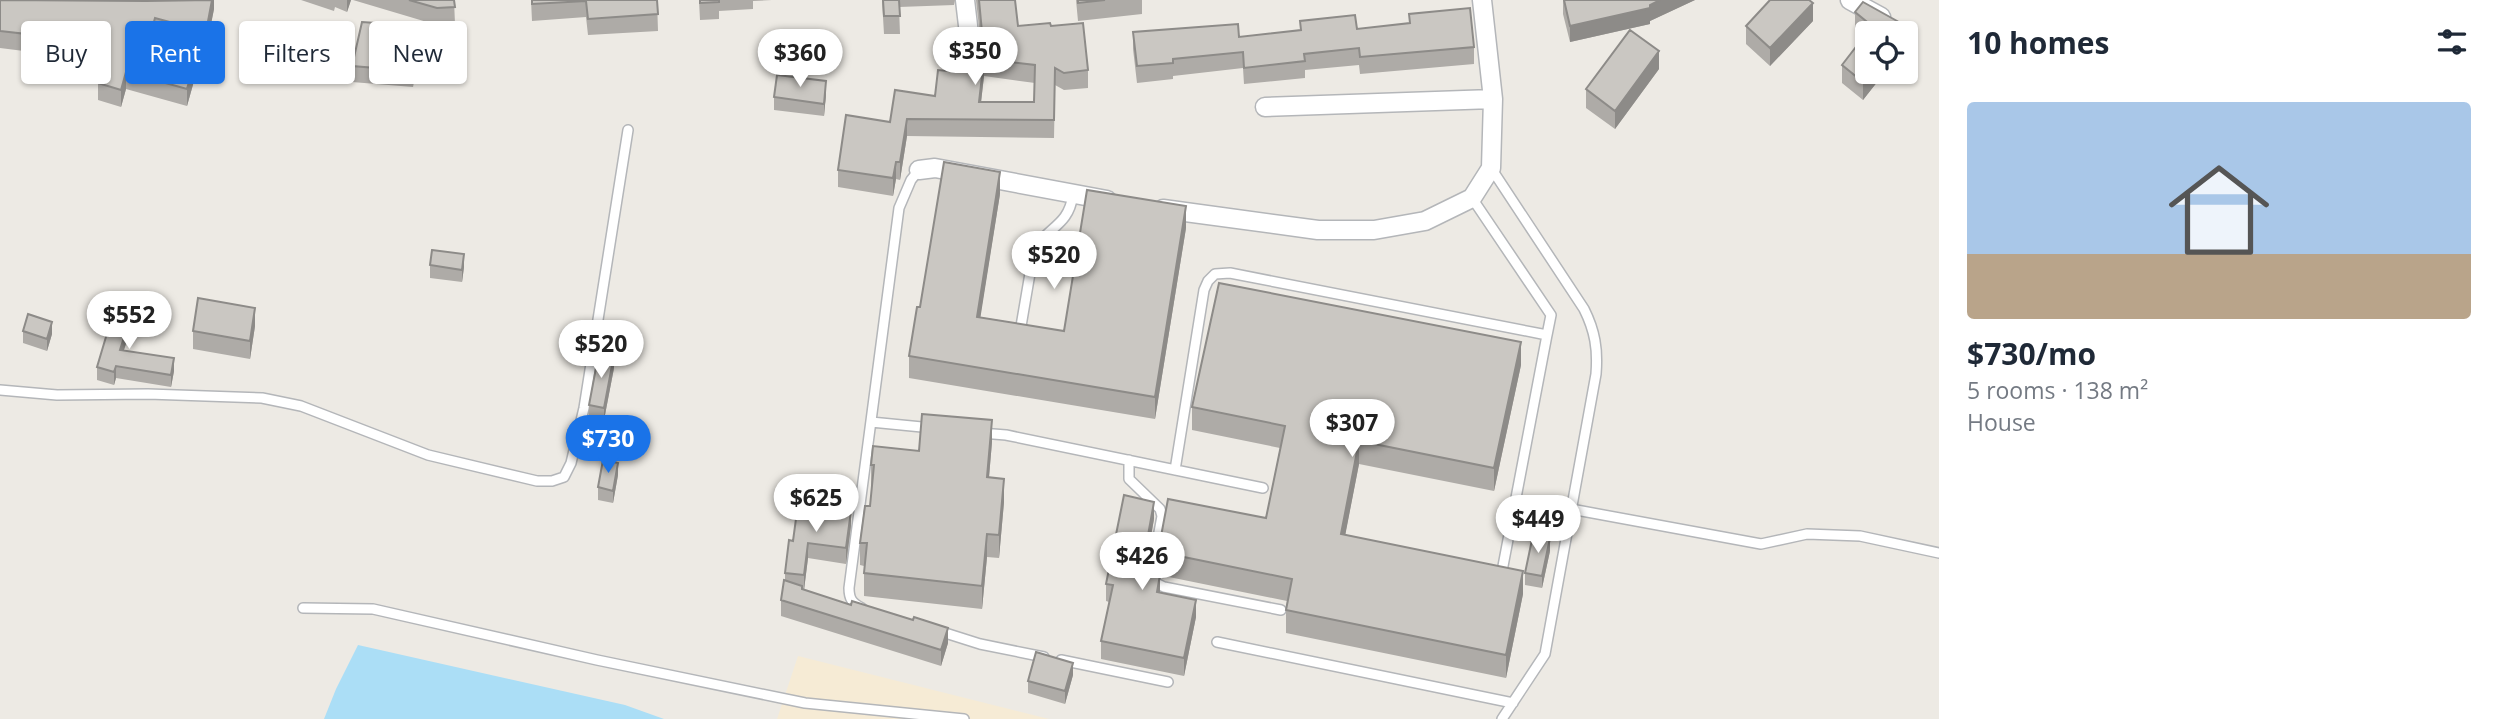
<!DOCTYPE html>
<meta charset="utf-8">
<style>
:root{--surface:#fff;--page:#f2f2f3;--text:#1f2937;--muted:#747a83;--accent:#1a73e8}
body{margin:0;font-family:"Open Sans",sans-serif;background:var(--page);color:var(--text);height:100vh;display:flex;flex-direction:column;font-size:26px;white-space:nowrap}
*{box-sizing:border-box;margin:0}
p{font-size:23px;color:var(--muted)}
.icon{flex:none;width:38px;height:38px;fill:none;stroke:currentColor;stroke-width:2;stroke-linecap:round;stroke-linejoin:round}
.map{position:relative;flex:1;overflow:hidden}
.details{display:flex;flex-direction:column;background:var(--surface);width:560px}
.details>*{flex:none}
.guide{position:absolute;left:21px;top:21px;width:665px;height:63px;display:flex;gap:14px}
.tools{position:absolute;left:1855px;top:21px;display:grid;gap:14px}
.tools a{display:grid;place-items:center;width:63px;height:63px;border-radius:7px;background:var(--surface);box-shadow:0 2px 5px #0004;font-size:35px}
.price{position:absolute;translate:-50% -60px;padding:0 16px;border-radius:24px;background:#fff;color:#222;font-size:23px;line-height:46px;filter:drop-shadow(0 2px 4px #0008)}
.price::after{content:'';position:absolute;left:50%;top:42px;width:21px;height:16px;margin-left:-10px;background:inherit;clip-path:polygon(0 0,100% 0,50% 100%)}
.price.active{background:var(--accent);color:#fff}
ul{padding:0;list-style:none}
li{display:grid;align-content:center;gap:14px;height:371px;padding:0 28px}
li span{display:grid;place-items:center;height:217px;border-radius:7px;color:#555}
li>.icon{margin-inline-start:auto}
span .icon{width:126px;height:126px;fill:#fffc;stroke-width:1}
li b{font-size:30px}
h2{display:flex;justify-content:space-between;align-items:center;height:84px;padding:0 28px;font-size:30px}
.pill{padding:0 24px;border-radius:7px;background:var(--surface);box-shadow:0 2px 5px #0004;font-size:24px;line-height:63px}
.pill.active{background:var(--accent);color:#fff}
main{display:flex;flex:1;min-height:0}
.map>svg:first-child{display:block}
.sand{fill:#f6ebd5}
.water{fill:#abdef6}
.lines{fill:none;stroke-linecap:round;stroke-linejoin:round}
.lane-casing{stroke:#b4b6b9;stroke-width:12}
.street-casing{stroke:#b4b6b9;stroke-width:21}
.lane{stroke:#fff;stroke-width:9}
.street{stroke:#fff;stroke-width:18}
.wall{fill:#aeaba7;fill-rule:evenodd}
.shaded-wall{fill:#8d8b88}
.building{fill:#cac7c2;stroke:#8d8b88;stroke-width:2;fill-rule:evenodd}
</style>
<main>
<div class="map">
<svg width="1939" height="719" viewBox="0 0 1939 719">
<rect width="100%" height="100%" fill="#edeae4"/>
<path class="sand" d="M798,656L1049,719H777Z"/>
<path class="water" d="M358,645L625,705L664,719H324L336,689Z"/>
<g class="lines">
<g class="lane-casing">
<path id="lane" d="M1491,168L1584,309C1595,331 1598,349 1596,374L1545,654L1502,719
M1020,332L1034,250C1048,226 1068,227 1073,195
M0,390L57,395L148,394L262,398L301,406L428,455L537,481H552L564,477L571,463L584,408L628,130
M871,422L932,428
M981,433L1006,435L1263,488
M1129,460V479L1160,509L1162,516L1152,570L1156,583L1164,587L1281,610
M1175,470L1204,290L1208,281L1215,274L1230,273L1547,335L1551,315L1472,198
M1571,509L1761,544L1807,534L1860,536L1939,553
M1503,566L1547,335
M303,608L373,609L597,660L805,703L964,719
M862,608C852,603 849,599 849,588L899,208L911,180L919,170
M939,631L980,644L1044,657
M1217,642L1513,703
M1061,660L1168,682"/>
</g>
<g class="street-casing">
<path id="street" d="M965,0L971,51
M1850,0L1881,17
M1265,107L1493,99
M919,170L935,168L1107,200
M1163,209L1318,230H1374L1425,221L1472,198L1491,168L1493,99L1482,0"/>
</g>
<use href="#lane" class="lane"/>
<use href="#street" class="street"/>
</g>
<path class="wall" d="M0,0H214V9L206,49L155,35L150,52L194,81L187,106L126,89L121,107L98,100V83L104,61L41,53L40,67L24,65V51L0,48Z
M301,0H351L347,12L335,7L334,11Z
M353,0H454L455,24L437,25Z
M531,0H657L658,31L588,35L586,17L532,21Z
M699,0H772L753,1V9L719,11V19L700,20Z
M882,0H955L954,5L899,7L900,34H884Z
M976,0H1015L1018,26H1051L1088,70V88L1064,90L1055,85L1054,138L907,136L900,180L896,179L893,196L838,187V170L890,122L935,96L957,72L982,54ZM984,76L1035,83L1034,102H981Z
M1076,0H1142V14L1078,21Z
M1563,0H1695L1650,21V24L1570,42L1563,14Z
M1855,12L1906,44L1867,72H1885L1863,100L1842,83V65L1864,37L1855,30Z
M1409,14L1474,47V64L1360,74L1359,65L1305,70V78L1244,84L1243,68L1173,76V79L1137,83L1133,49V32L1239,37L1300,30V21L1357,29L1409,24Z
M1813,21L1770,66L1746,44V26Z
M417,43L413,87L352,82V66Z
M1659,69L1615,129L1586,108V89Z
M826,94L824,116L774,110V97Z
M1000,194L980,317L1064,331L1186,228L1155,419L909,378V356L920,307Z
M430,265L464,267L462,282L430,278Z
M255,326L250,359L193,349V331Z
M131,328L124,350L174,371L171,387L116,378L114,385L97,380V367Z
M23,331L52,334L47,351L23,343Z
M1521,365L1494,491L1359,464L1345,535L1523,594L1506,678L1286,633V610L1287,601L1164,576L1163,579L1159,570V547L1266,518L1280,448L1192,430V407Z
M614,368L604,420L589,418V405Z
M992,442L989,477L1004,502L999,558L987,557L982,609L864,596V566L860,565V543L870,506L872,488H871V465L919,451Z
M618,475L613,503L598,500V487Z
M1154,519L1147,559L1150,570L1160,592L1196,617L1184,676L1101,659V641L1109,602L1106,601V584Z
M851,526L846,564L808,558L804,590L948,643L941,666L781,616V600L785,581V573L793,541Z
M1550,551L1542,588L1525,585V573Z
M1073,675L1065,704L1028,693V681Z"/>
<path class="shaded-wall" d="M212,0H214V9L206,49V32Z
M347,0H351L347,12Z
M1660,0H1695L1650,21V24L1570,42V26L1650,5Z
M1813,3V21L1770,66V48Z
M155,18V35L146,68V51Z
M417,26V43L413,87V71Z
M1906,26V45V33H1901Z
M41,36V53L40,67V50Z
M1659,51V69L1615,129V111Z
M984,59V76L979,120V102Z
M194,64V81L187,106V89Z
M126,72V89L121,107V90Z
M1871,72H1885L1863,100V82Z
M826,81V94L824,116V104Z
M907,119V136L900,180V162Z
M896,162V179L893,196V178Z
M1000,172V194L977,339V317Z
M1186,206V228L1155,419V397Z
M464,254V267L462,282V270Z
M255,308V326L250,359V341Z
M131,315V328L120,362V350Z
M52,322V334L47,351V339Z
M1521,342V365L1494,491V468Z
M614,355V368L604,420V408Z
M174,358V371L171,387V375Z
M116,366V378L114,385V372Z
M992,420V442L987,500V477Z
M1359,441V464L1341,557V534Z
M618,463V475L613,503V491Z
M1004,479V502L999,558V535Z
M1154,502V519L1145,569V552Z
M851,511V526L846,564V548Z
M987,534V557L982,609V586Z
M1550,538V551L1542,588V576Z
M808,543V558L804,590V575Z
M1523,571V594L1506,678V655Z
M1160,575V593L1157,592Z
M1196,600V617L1184,676V658Z
M948,628V643L941,666V650Z
M1073,663V675L1065,704V691Z"/>
<path class="building" d="M0,0L146,1L212,0L206,32L155,18L146,51L194,64L187,89L126,72L121,90L98,83L108,44L41,36L40,50L24,48L26,34L0,31Z
M409,0H454L455,7L437,8Z
M532,0H657L658,14L588,19L586,1L532,4Z
M700,0H719V2L700,3Z
M883,0H899L900,16H884Z
M979,0H1015L1018,26L1050,23L1051,26L1083,23L1088,70L1064,73L1055,68L1054,120L907,119L900,162H896L893,178L838,170L846,115L890,122L895,90L935,96L938,70L957,72L959,51L982,54V32ZM984,59L1035,65L1034,102H979Z
M1078,0H1105L1078,3Z
M1564,0H1660L1650,5V8L1570,26Z
M1770,0H1809L1813,3L1770,48L1746,26Z
M1863,2L1906,26L1901,33H1867V72H1871L1863,82L1842,65L1872,26L1855,12Z
M1470,8L1474,47L1360,57L1359,48L1304,54L1305,61L1244,68L1243,52L1173,59V63L1137,66L1133,32L1238,24L1239,37L1301,30L1300,21L1355,15L1357,29L1410,23L1409,14Z
M362,22L417,26L413,71L352,66Z
M1630,30L1659,51L1615,111L1586,89Z
M777,75L826,81L824,104L774,97Z
M944,162L1000,172L977,317L1064,331L1087,190L1186,206L1155,397L909,356L917,307H920Z
M432,250L464,254L462,270L430,265Z
M1219,283L1521,342L1494,468L1359,441L1341,534L1523,571L1506,655L1286,610L1292,579L1164,553L1163,556L1159,547L1168,499L1266,518L1285,426L1192,407Z
M198,298L255,308L250,341L193,331Z
M114,310L131,315L120,350L174,358L171,375L116,366L114,372L97,367Z
M28,314L52,322L47,339L23,331Z
M599,352L614,355L604,408L589,405Z
M922,414L992,420L987,477L1004,479L999,535L987,534L982,586L864,573L867,543H860L865,506H870L874,465H871L873,446L919,451Z
M603,460L618,463L613,491L598,487Z
M1124,495L1154,502L1145,552L1150,570L1160,575L1157,592L1196,600L1184,658L1101,641L1113,585L1106,584Z
M798,504L851,511L846,548L808,543L804,575L785,573L789,540L793,541Z
M1533,535L1550,538L1542,576L1525,573Z
M784,580L802,586V589L851,605L852,601L913,620L914,617L948,628L941,650L781,600Z
M1036,652L1073,663L1065,691L1028,681Z"/>
</svg>
<div class="tools">
<a><svg class="icon" aria-label="locate" viewBox="0 0 24 24"><circle cx="12" cy="12" r="6"/><path d="M12 2v4M12 18v4M2 12h4M18 12h4"/></svg></a>
</div>
<b class="price" style="left:975px;top:87px">$350</b>
<b class="price" style="left:800px;top:89px">$360</b>
<b class="price" style="left:1054px;top:291px">$520</b>
<b class="price" style="left:129px;top:351px">$552</b>
<b class="price" style="left:601px;top:380px">$520</b>
<b class="price" style="left:1352px;top:459px">$307</b>
<b class="price active" style="left:608px;top:475px">$730</b>
<b class="price" style="left:816px;top:534px">$625</b>
<b class="price" style="left:1538px;top:555px">$449</b>
<b class="price" style="left:1142px;top:592px">$426</b>
<div class="guide">
<a class="pill">Buy</a>
<a class="pill active">Rent</a>
<a class="pill">Filters</a>
<a class="pill">New</a>
</div>
</div>
<section class="details">
<h2>10 homes<svg class="icon" aria-label="filters" viewBox="0 0 24 24"><path d="M4 7h16M4 17h16"/><circle cx="9" cy="7" r="2"/><circle cx="15" cy="17" r="2"/></svg></h2>
<ul>
<li><span style="background:linear-gradient(#a9c7e8 70%,#b9a48a 0)"><svg class="icon" aria-label="home" viewBox="0 0 24 24"><path d="M3 11l9-7 9 7M6 9v11h12V9"/></svg></span><div><b>$730/mo</b><p>5 rooms · 138 m²</p><p>House</p></div></li>
</ul>
</section>
</main>
